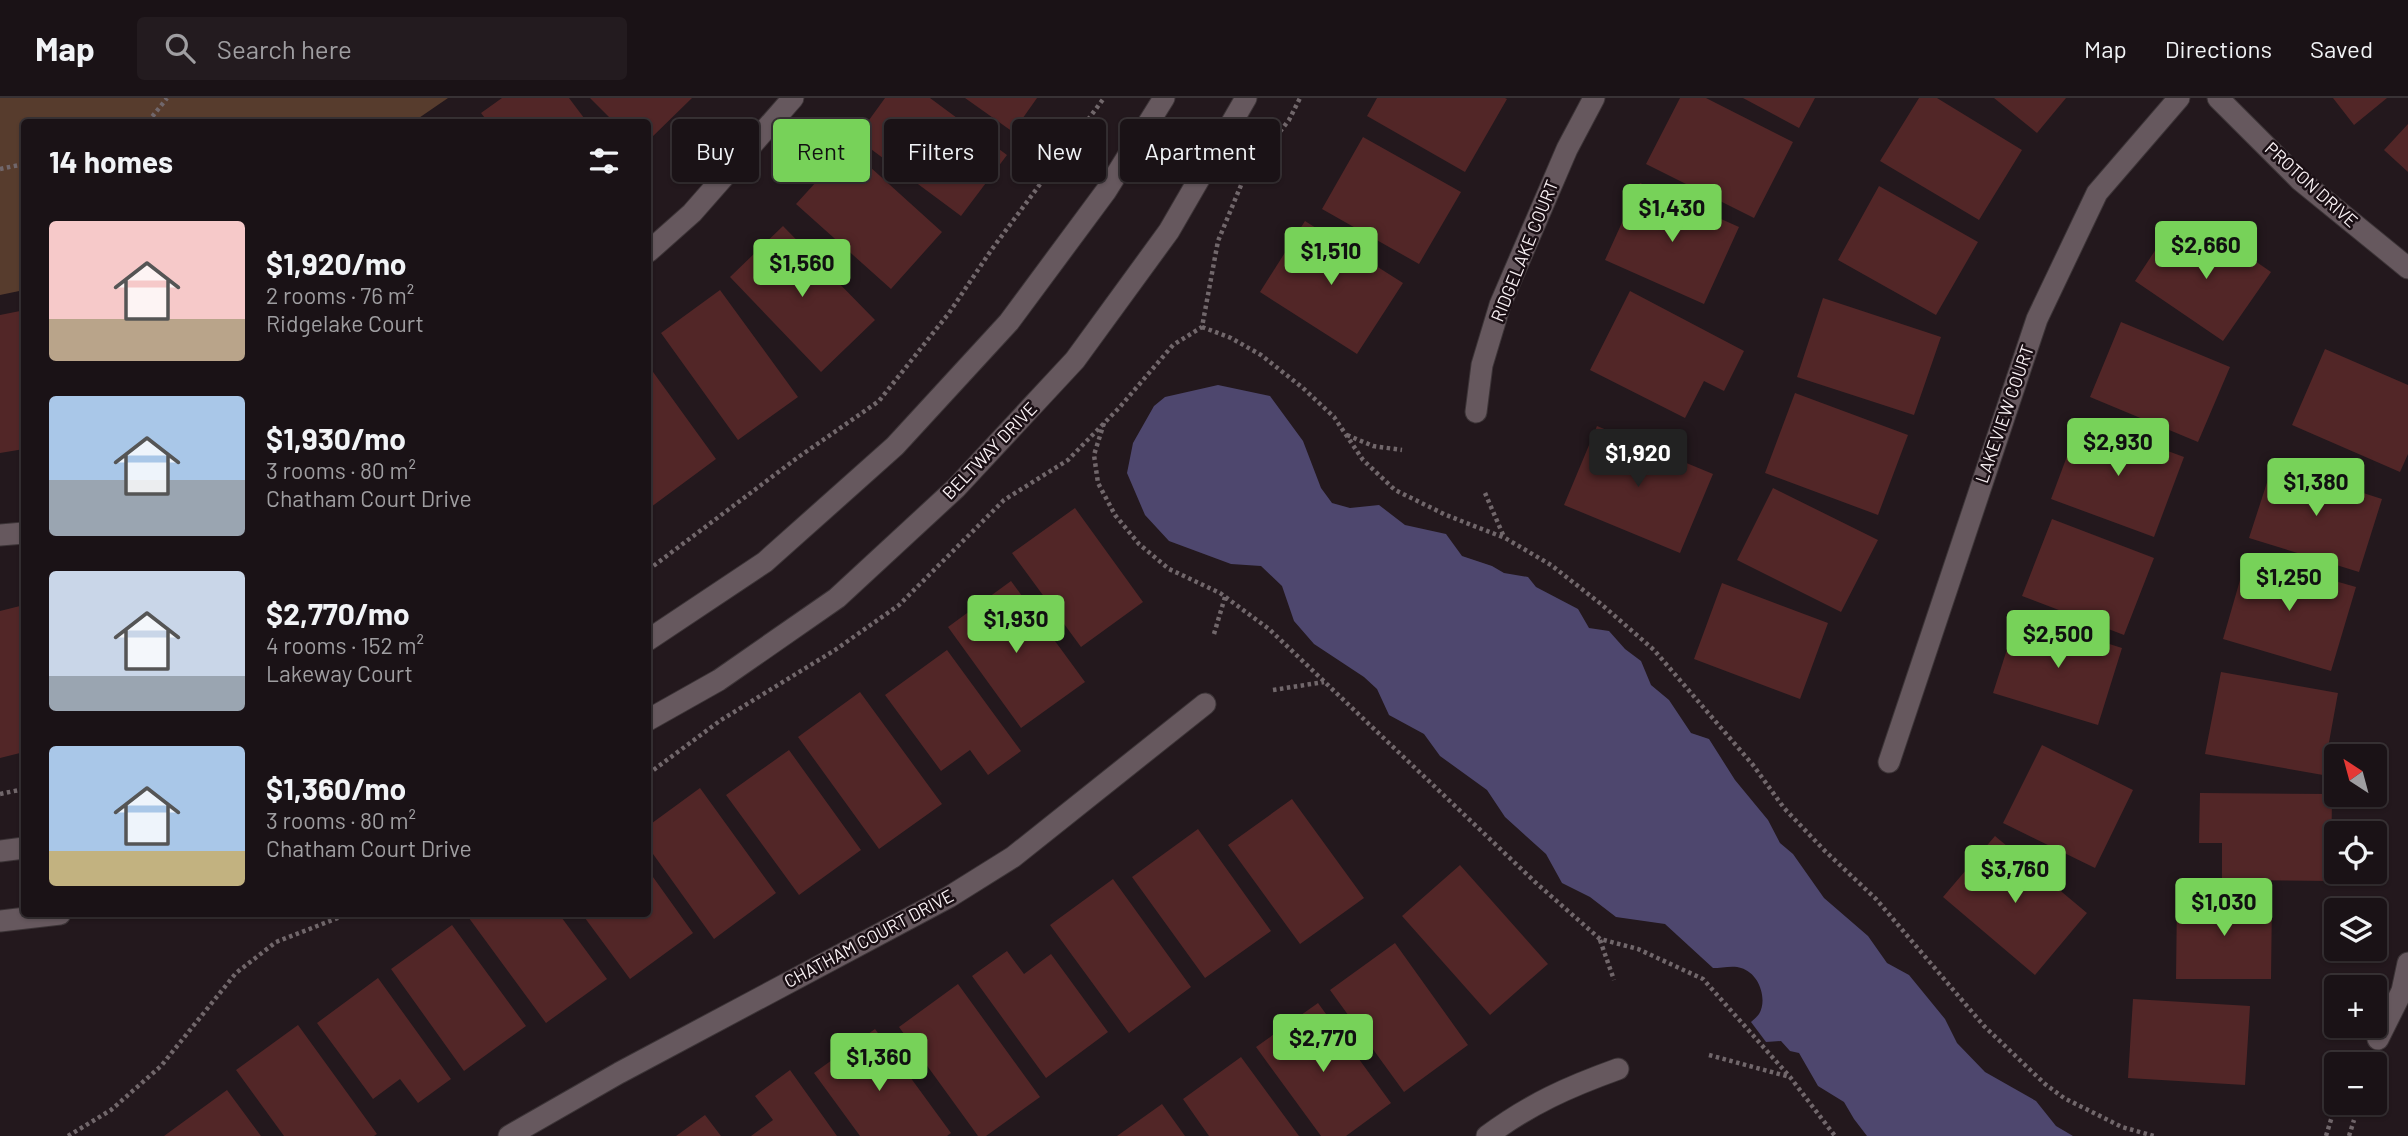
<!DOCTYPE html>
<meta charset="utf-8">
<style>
:root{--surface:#1a1216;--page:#231b1f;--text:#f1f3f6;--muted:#9f9ea1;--line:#383235;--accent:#77d259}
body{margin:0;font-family:Barlow,sans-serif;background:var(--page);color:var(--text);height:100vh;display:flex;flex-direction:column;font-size:26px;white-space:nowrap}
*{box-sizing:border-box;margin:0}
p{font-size:23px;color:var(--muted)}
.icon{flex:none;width:38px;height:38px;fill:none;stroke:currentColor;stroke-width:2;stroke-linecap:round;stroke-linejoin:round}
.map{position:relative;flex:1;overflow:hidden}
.details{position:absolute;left:21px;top:21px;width:630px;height:798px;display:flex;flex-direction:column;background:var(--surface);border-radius:7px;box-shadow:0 2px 5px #0004,0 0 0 2px var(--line)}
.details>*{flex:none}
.banner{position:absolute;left:672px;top:21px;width:665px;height:63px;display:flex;gap:14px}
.needle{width:46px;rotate:324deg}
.buttons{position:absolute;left:2324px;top:646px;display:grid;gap:14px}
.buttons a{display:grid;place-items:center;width:63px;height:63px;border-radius:7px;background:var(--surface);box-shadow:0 2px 5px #0004,0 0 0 2px var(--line);font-size:35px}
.price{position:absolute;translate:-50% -60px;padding:0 16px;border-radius:7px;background:var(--accent);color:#111;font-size:23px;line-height:46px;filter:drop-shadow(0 2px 4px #0008)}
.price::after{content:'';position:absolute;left:50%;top:42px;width:21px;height:16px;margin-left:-10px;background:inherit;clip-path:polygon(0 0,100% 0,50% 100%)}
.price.current{background:#222;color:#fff}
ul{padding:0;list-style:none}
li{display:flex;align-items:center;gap:21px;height:175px;padding:0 28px}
li span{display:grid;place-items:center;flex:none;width:196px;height:140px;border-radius:7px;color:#555}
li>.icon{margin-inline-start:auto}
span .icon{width:84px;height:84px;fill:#fffc;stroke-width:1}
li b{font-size:30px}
h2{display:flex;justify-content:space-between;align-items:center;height:84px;padding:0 28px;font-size:30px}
.pill{padding:0 24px;border-radius:7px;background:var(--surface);box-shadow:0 2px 5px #0004,0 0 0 2px var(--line);font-size:24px;line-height:63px}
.pill.current{background:var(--accent);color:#111}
header{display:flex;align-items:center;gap:42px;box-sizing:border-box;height:98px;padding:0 35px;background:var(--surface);border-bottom:2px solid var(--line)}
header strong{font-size:33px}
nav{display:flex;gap:38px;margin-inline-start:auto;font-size:24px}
.search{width:490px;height:63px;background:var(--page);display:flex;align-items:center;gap:18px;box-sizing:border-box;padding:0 24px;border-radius:7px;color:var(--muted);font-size:26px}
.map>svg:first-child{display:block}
.green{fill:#573c2d}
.water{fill:#4e476e}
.building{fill:#522627}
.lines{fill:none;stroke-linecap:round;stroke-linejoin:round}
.minor-casing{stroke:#3c3437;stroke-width:23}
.tertiary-casing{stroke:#3c3437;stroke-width:23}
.path{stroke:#71676b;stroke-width:4.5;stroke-dasharray:3.5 3.5;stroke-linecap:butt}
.minor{stroke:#66585e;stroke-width:21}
.tertiary{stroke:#66585e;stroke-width:21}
.labels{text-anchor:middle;stroke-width:5;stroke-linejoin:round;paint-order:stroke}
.street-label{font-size:18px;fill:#faf2f5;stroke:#1a0f14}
</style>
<header>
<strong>Map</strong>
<div class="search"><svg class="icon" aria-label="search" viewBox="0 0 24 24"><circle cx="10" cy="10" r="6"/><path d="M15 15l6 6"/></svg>Search here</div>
<nav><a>Map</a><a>Directions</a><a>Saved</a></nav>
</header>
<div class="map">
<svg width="2408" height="1038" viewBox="0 0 2408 1038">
<rect width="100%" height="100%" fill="#23181d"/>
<path class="green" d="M0,0H448L413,24H24V192L0,197Z"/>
<path class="water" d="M1218,287L1270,298L1303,343L1321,390L1332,405L1350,410L1379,407L1405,427L1446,436L1462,458L1492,468L1504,475L1528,479L1536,489L1578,511L1589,530L1609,533L1625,551L1641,563L1651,587L1669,602L1691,635L1709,641L1735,682L1768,722L1780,745L1793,756L1824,800L1868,838L1887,865L1909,877L1945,921L1957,945L1985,974L2036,1003L2056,1028L2073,1038H1867L1854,1021L1844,1004L1818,988L1799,955L1790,953L1781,943L1766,944L1751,924C1754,921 1757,919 1759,916C1768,901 1759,875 1741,870C1734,867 1721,870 1713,870L1665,826L1616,819L1590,799L1562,785L1546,756L1505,719L1487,692L1440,658L1424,636L1389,617L1377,591L1364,579L1314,546L1294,523L1282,488L1261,468L1231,466L1169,443L1145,417L1127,375L1133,345L1154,308L1165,299Z"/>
<path class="building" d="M502,0H569L587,24H488L481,15Z
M590,0H692L648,43V24H614Z
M885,0H930L1007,57L961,118L856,40Z
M965,0H1037L1013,34Z
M1377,0H1505L1507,1L1465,74L1367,18Z
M1680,0H1706L1793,44L1754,120L1646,66Z
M1743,0H1815L1799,30Z
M1919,0H1937L2022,52L1979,122L1880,63Z
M1994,0H2066L2037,35Z
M2333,0H2387L2354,27Z
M2408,26V74L2384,52Z
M1363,39L1461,94L1419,166L1322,111Z
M848,49L942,134L891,191L796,106Z
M1640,85L1739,129L1704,206L1605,162Z
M1879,88L1978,144L1936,217L1838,162Z
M1305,123L1403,185L1357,256L1260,194Z
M2203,127L2271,174L2223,243L2135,183L2158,148L2179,162Z
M783,128L875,222L821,274L730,179Z
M720,192L798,299L738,342L661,235Z
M1630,193L1744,253L1724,293L1704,283L1685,320L1590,272Z
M1823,200L1941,239L1914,317L1797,279Z
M20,213L24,241V351L0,355V217Z
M2121,224L2230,269L2198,344L2090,299Z
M2325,251L2408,287V356L2400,374L2292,327Z
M648,267L716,361L651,409L648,403Z
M1795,295L1908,337L1878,417L1765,375Z
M2081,321L2184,359L2154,439L2051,401Z
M1597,328L1713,376L1680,455L1564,407Z
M2273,366L2382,401L2359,474L2249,440Z
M1773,390L1878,442L1841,514L1737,462Z
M1075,410L1143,504L1081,549L1012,455Z
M2052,421L2154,460L2124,537L2022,498Z
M2247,458L2356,489L2331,573L2223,541Z
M1011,483L1085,584L1021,630L948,529Z
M1722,485L1828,525L1800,601L1694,561Z
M24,507V654L0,660V513Z
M2018,517L2122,550L2098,627L1993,595Z
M947,552L1021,653L988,677L970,652L941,673L885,597Z
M2221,574L2338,595L2323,677L2205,656Z
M860,594L942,706L879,751L798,639Z
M2042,647L2133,692L2095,770L2003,725Z
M789,652L861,752L799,797L726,697Z
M700,690L776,795L714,841L648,749V728Z
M2200,695L2332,696L2331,783L2222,782V745H2199Z
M1292,701L1364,800L1300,846L1228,747Z
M1198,731L1271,833L1205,880L1132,779Z
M1995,738L2087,815L2035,877L1943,799Z
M1460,767L1548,866L1490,917L1402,818Z
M648,772L693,835L630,881L582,816H648Z
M1113,781L1191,889L1129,935L1050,827Z
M2177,799H2272L2271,881H2176Z
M466,816H559L607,881L546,925Z
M452,827L526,928L464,973L391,871Z
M1395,845L1468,947L1404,994L1330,892Z
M1007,853L1024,876L1051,856L1108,934L1046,980L972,878Z
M378,880L451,981L418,1005L400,981L373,1001L317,925Z
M958,886L1040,999L986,1038H978L899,929Z
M2133,901L2250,908L2245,987L2128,980Z
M1318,905L1391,1005L1346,1038H1321L1256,949Z
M298,927L377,1036L374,1038H284L236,972Z
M875,931L951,1035L947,1038H860L814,975Z
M1241,959L1299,1038H1209L1183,1001Z
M790,972L837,1038H751L773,1022L755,998Z
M227,992L261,1038H164Z
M1162,1006L1185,1038H1117Z
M705,1017L721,1038H676Z"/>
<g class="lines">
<g class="minor-casing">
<path id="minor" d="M648,154L692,115L793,0
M1476,314L1482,267L1500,207L1567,51L1594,0
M0,437L24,435
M1889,664L2037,221L2097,95L2179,0
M2378,941L2402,893L2408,865
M509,1038L619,975L949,799L1013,759L1205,606
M1487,1038C1530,1006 1568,989 1618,971"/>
</g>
<g class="tertiary-casing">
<path id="tertiary" d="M2218,0L2300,82L2408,170
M648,542L765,464L895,348L1009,224L1106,93L1164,0
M648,622L719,582L837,500L956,390L1075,262L1169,133L1246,0
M0,753L24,750
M0,823L60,816"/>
</g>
<path class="path" d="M148,24L167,0
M0,71L24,66
M1202,229L1231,240L1261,257L1303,290L1334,319L1363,362L1395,392L1446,417L1505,440L1551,467L1601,506L1654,552L1753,667L1784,710L1824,752L1876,801L1984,928L2045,986L2064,1000L2122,1029L2154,1038
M1104,325L1094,357L1098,385L1115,417L1139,446L1169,471L1220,495L1269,531L1535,784L1600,841L1638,851L1703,881L1790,979L1835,1038
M1347,337L1373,348L1402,352
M1485,395L1504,439
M648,472L797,360L879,303L949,215L992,151L1104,0
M1214,536L1225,499
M1273,592L1324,584
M648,676L721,622L835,552L899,507L1004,402L1068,362L1119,310L1173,247L1202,229L1218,143L1244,80L1289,22L1300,0
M0,696L24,691
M1600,842L1614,882
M1709,957L1790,979
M68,1038L111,1012L161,968L236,875L276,844L348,816
M2326,1038L2333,1015
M2349,1038L2354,1022"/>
<use href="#minor" class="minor"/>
<use href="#tertiary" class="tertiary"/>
</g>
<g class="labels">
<g class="street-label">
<text transform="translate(2311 87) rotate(42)" y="6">PROTON DRIVE</text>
<text transform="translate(1525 153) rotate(-68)" y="6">RIDGELAKE COURT</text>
<text transform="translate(2005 316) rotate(-71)" y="6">LAKEVIEW COURT</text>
<text transform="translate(990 353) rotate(-46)" y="6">BELTWAY DRIVE</text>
<text transform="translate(869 841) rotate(-28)" y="6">CHATHAM COURT DRIVE</text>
</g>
</g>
</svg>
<div class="buttons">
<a><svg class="needle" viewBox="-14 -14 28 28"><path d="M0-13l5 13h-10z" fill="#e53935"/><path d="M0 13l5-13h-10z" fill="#9f9ea1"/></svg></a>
<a><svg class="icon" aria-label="locate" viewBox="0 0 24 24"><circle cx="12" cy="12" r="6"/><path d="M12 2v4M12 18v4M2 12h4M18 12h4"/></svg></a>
<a><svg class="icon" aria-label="layers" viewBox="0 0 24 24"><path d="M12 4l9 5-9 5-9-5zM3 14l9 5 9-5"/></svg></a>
<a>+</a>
<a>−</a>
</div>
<b class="price" style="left:1672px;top:146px">$1,430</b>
<b class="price" style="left:2206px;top:183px">$2,660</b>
<b class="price" style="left:1331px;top:189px">$1,510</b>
<b class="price" style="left:802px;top:201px">$1,560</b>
<b class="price" style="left:2118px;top:380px">$2,930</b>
<b class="price current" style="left:1638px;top:391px">$1,920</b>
<b class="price" style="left:2316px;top:420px">$1,380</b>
<b class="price" style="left:2289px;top:515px">$1,250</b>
<b class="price" style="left:1016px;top:557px">$1,930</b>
<b class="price" style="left:2058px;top:572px">$2,500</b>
<b class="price" style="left:2015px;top:807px">$3,760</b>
<b class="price" style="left:2224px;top:840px">$1,030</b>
<b class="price" style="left:1323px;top:976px">$2,770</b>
<b class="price" style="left:879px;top:995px">$1,360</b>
<div class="banner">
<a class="pill">Buy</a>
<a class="pill current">Rent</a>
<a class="pill">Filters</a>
<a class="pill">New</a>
<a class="pill">Apartment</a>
</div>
<section class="details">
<h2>14 homes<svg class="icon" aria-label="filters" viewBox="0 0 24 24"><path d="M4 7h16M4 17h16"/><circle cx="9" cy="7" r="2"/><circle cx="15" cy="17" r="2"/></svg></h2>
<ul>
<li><span style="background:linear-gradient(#f6c9c9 70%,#b9a48a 0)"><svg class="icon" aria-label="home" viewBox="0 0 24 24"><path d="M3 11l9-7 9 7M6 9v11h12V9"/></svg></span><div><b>$1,920/mo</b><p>2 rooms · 76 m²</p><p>Ridgelake Court</p></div></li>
<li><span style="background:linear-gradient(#a9c7e8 60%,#9aa5b1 0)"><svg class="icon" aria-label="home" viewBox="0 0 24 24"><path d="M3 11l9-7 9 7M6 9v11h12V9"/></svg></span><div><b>$1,930/mo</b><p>3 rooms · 80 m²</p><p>Chatham Court Drive</p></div></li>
<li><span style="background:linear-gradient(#c9d6e8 75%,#9aa5b1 0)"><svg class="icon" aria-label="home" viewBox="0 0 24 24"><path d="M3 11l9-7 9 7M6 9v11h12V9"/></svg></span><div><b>$2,770/mo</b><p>4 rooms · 152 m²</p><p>Lakeway Court</p></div></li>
<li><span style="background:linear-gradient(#a9c7e8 75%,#c2b280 0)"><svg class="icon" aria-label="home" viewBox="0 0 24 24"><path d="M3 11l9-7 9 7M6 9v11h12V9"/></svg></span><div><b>$1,360/mo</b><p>3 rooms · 80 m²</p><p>Chatham Court Drive</p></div></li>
</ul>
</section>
</div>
